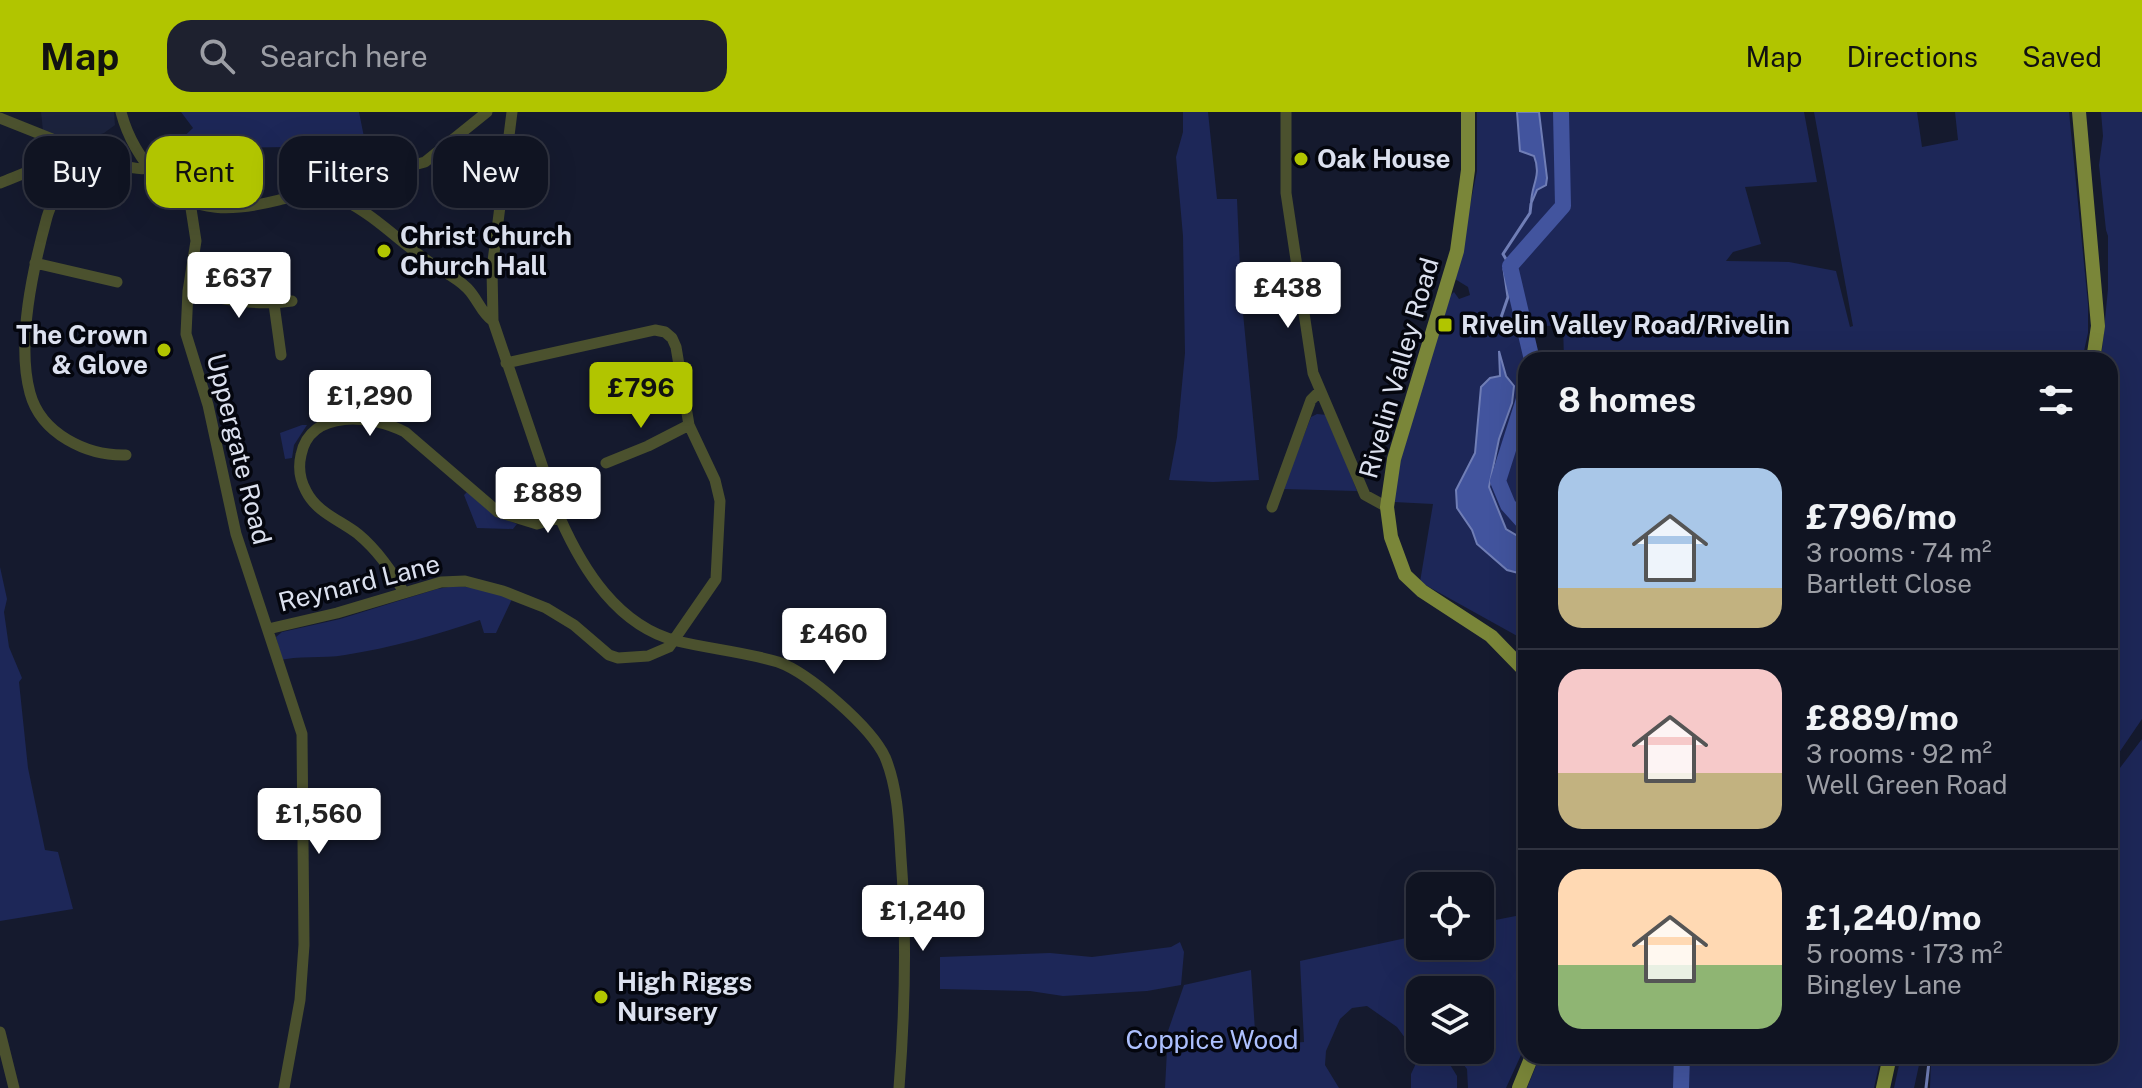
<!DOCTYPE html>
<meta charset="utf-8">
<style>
:root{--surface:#101422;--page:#1e212f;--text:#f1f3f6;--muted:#9c9ea5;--line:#303340;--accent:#b1c500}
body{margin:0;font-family:"Public Sans",sans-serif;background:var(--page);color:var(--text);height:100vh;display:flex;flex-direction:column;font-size:30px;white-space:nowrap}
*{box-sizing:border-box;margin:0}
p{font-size:26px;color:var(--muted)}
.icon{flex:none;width:44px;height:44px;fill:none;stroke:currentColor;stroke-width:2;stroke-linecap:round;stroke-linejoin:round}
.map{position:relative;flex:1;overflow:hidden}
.drawer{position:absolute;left:1518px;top:240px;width:600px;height:712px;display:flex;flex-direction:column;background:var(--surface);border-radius:24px;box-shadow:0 8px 32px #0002,0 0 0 2px var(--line)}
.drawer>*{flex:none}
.hud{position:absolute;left:24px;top:24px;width:760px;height:72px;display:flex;gap:16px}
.tools{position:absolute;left:1406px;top:760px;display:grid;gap:16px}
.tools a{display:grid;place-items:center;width:88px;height:88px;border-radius:16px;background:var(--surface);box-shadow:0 8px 32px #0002,0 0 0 2px var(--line);font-size:40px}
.price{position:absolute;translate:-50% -68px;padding:0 18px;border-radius:8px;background:#fff;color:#222;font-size:26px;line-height:52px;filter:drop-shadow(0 2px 4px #0008)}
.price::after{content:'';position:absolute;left:50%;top:48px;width:24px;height:18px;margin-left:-12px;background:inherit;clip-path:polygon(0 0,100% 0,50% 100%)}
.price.on{background:var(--accent);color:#111}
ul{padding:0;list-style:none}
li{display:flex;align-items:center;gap:24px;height:200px;padding:0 40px}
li+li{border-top:2px solid var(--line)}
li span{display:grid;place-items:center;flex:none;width:224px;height:160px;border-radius:24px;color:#555}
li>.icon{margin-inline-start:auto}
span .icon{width:96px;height:96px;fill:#fffc;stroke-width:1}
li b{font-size:34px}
h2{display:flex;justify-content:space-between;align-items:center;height:96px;padding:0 40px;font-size:34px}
.chip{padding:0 28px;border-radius:24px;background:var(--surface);box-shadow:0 8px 32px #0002,0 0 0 2px var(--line);font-size:28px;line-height:72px}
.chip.on{background:var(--accent);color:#111}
header{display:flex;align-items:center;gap:48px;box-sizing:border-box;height:112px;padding:0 40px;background:var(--accent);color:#111}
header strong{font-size:38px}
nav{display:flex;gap:44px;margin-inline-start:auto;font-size:28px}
.search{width:560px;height:72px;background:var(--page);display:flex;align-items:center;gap:20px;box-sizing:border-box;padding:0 28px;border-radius:24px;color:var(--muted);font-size:30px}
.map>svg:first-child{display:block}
.built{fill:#1c233d}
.green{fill:#1d2758}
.water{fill:#42549e;stroke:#707eb6;stroke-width:2}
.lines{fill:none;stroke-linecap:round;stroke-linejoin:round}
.stream{stroke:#707eb6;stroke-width:3}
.river{stroke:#42549e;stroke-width:16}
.minor{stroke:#4b512e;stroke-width:11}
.major{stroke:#7a8639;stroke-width:14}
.poi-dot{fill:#b1c500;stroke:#04060e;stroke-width:3}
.labels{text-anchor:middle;stroke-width:7;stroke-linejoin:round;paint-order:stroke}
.poi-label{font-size:26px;font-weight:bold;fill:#dce1ef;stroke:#04060e;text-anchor:start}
.street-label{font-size:26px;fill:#dce1ef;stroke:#04060e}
.park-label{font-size:26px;fill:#adc0fe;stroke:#04060e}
</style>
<header>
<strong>Map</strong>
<div class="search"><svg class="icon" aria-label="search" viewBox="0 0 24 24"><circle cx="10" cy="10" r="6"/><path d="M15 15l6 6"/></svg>Search here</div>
<nav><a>Map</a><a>Directions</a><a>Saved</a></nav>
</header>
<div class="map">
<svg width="2142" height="976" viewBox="0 0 2142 976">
<rect width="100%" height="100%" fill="#151a2e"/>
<path class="built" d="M41,0H114L115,13L104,21L69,32L43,19Z"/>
<path class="green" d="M181,0H359L371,60L294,78L291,35L211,36L214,87H211L209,77L201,76L194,83L158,49L193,16Z
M1183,0H1208L1217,87H1237L1241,180L1259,368L1213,370L1169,368L1177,325L1185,241L1183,124L1176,45L1183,20Z
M1477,0H1804L1817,70L1745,75L1761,132L1733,140L1726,149L1789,150L1836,159L1850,215L1853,214L1814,0H1917L1922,35L1958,28L1955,0H2069L2088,192V221L2082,248H1564L1563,213L1529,215L1535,248H1526V320L1519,354L1526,366V537L1519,525L1420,470L1433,392L1394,390L1396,363L1449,185L1454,180L1459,187L1470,183L1468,175L1455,167L1477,59Z
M2101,0H2142V607L2110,654V248H2101L2108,177V124L2106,118L2099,53L2103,24Z
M1317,302L1327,303L1357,379L1283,377L1311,305Z
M302,313H307L294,333L292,346L285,347L280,321Z
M467,380L493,402L517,412L513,417L477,416L464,383Z
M0,455L7,487L4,500L9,535L22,566L19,570L28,656L45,738L58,740L73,797L0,809Z
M454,474L478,476L512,487L496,521H484L480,508C437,523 390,536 345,543C322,547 299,543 276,549L280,541L276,525L282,520L340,507L437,477Z
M2142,627V976H1930L1931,947L1941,944H2110V669Z
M1526,802V932L1506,976H1468L1467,957L1452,938H1480V878H1420V938H1441L1457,964V976H1411V962L1419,945L1397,915L1367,894L1352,896L1340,907L1326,939L1325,953L1339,976H1165L1168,919L1184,873L1251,858L1256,934L1304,930L1300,849L1420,823V834H1480V811Z
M1180,830L1184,840L1181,873L1147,879L1063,884L1030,879L940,877V845L1050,841L1092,845L1171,835Z
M1540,944H1881L1874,976H1527Z
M1901,944H1925L1919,953L1914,976H1894Z"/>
<path class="water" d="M1517,0H1539L1547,66L1546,73L1537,78L1531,92C1531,73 1542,64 1534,44L1520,39Z
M1499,239L1506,264L1514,274L1512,291L1499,327L1489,375L1506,417L1526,429V463L1507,458L1477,432L1472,418L1457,396L1456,378L1475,341L1481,275L1490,266L1500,264Z"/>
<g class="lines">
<path class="stream" d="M1495,223L1508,185L1504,157L1510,154L1503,142L1530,101L1531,92
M1926,976L1929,950L1933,944"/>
<path class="river" d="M1532,248L1510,154L1563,94L1561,0
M1526,281L1498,369L1508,393L1526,413
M1681,976L1682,944"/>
<path class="minor" d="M121,0C128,27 141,48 160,68C194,103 235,99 279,88C303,82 320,76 344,88C376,104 402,132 432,152C444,160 457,166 467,176C478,187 481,201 493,209
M512,0L492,157L493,209L560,406C583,458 618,514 677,529C710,537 745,540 778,550C809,561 871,615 885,645C898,676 899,713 901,746C907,823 905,899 899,976
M1286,0V81L1313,261L1365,383L1387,395
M0,6L55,28L77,45
M66,47C65,69 53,85 47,105C33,156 16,230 30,281C41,322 87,344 126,343
M0,71C27,61 60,43 89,45C109,46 130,60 149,56
M334,83L351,70L425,50L487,0
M190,90L196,129L188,179L186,222L208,293L236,422L302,622L304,833L300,888L284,976
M35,151L117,170
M188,179C223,188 255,194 292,189
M274,192L281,243
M606,351L648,334L689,313
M1272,395L1311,288L1320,279
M404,481C393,460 376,437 358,422C340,408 317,401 306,379C300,368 298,356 301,343C310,296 373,303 405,320L498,400L537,412L560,406
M268,517L337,501L441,470L465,469L503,479L546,496L574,513L609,543L618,546L648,544L669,535L716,467L720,389L715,368L689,313L676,235L672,226L665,220L655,218L506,251
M0,920L14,976"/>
<path class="major" d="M1468,0V58L1457,139L1394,347L1387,395L1391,425L1405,463L1422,479L1491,524L1526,560
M2079,0L2098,214L2093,248
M1519,976L1532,944
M1883,976L1890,944"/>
</g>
<g class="poi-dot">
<circle cx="1301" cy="47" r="8"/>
<circle cx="384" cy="139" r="8"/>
<rect x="1437" y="205" width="16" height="16" rx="4"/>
<circle cx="164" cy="238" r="8"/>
<circle cx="601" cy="885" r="8"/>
</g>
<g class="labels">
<g class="poi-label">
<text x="1317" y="56">Oak House</text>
<text x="400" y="133">Christ Church<tspan x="400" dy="30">Church Hall</tspan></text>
<text x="1461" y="222">Rivelin Valley Road/Rivelin</text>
<text x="148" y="232" text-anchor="end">The Crown<tspan x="148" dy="30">&amp; Glove</tspan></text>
<text x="617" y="879">High Riggs<tspan x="617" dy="30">Nursery</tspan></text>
</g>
<g class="street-label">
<text transform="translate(1399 256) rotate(-74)" y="9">Rivelin Valley Road</text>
<text transform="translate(239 337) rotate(76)" y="9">Uppergate Road</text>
<text transform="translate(359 471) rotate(-14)" y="9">Reynard Lane</text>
</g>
<g class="park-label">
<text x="1212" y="937">Coppice Wood</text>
</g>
</g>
</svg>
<div class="tools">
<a><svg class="icon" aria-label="locate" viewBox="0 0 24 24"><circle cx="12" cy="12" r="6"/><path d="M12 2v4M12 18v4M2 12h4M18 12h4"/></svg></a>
<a><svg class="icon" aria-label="layers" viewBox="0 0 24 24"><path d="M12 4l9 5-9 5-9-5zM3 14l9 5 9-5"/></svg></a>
</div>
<b class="price" style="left:239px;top:208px">£637</b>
<b class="price" style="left:1288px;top:218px">£438</b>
<b class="price on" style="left:641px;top:318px">£796</b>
<b class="price" style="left:370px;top:326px">£1,290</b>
<b class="price" style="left:548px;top:423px">£889</b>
<b class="price" style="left:834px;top:564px">£460</b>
<b class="price" style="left:319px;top:744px">£1,560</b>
<b class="price" style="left:923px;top:841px">£1,240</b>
<div class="hud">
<a class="chip">Buy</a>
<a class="chip on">Rent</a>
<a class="chip">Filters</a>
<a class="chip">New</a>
</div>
<section class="drawer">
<h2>8 homes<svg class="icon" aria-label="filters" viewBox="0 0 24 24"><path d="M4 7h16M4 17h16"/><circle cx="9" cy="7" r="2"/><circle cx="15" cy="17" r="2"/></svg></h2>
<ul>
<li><span style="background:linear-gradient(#a9c7e8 75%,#c2b280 0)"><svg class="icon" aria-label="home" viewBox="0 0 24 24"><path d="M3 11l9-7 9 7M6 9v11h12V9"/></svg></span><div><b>£796/mo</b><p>3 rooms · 74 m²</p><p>Bartlett Close</p></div></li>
<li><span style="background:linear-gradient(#f6c9c9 65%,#c2b280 0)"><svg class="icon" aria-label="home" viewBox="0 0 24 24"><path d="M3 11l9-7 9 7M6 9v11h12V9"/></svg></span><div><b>£889/mo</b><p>3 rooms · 92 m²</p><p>Well Green Road</p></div></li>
<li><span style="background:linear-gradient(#ffd9b3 60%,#8fb573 0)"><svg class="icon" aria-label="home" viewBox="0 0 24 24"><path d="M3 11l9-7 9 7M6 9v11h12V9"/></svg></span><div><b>£1,240/mo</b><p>5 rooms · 173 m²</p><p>Bingley Lane</p></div></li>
</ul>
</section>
</div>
